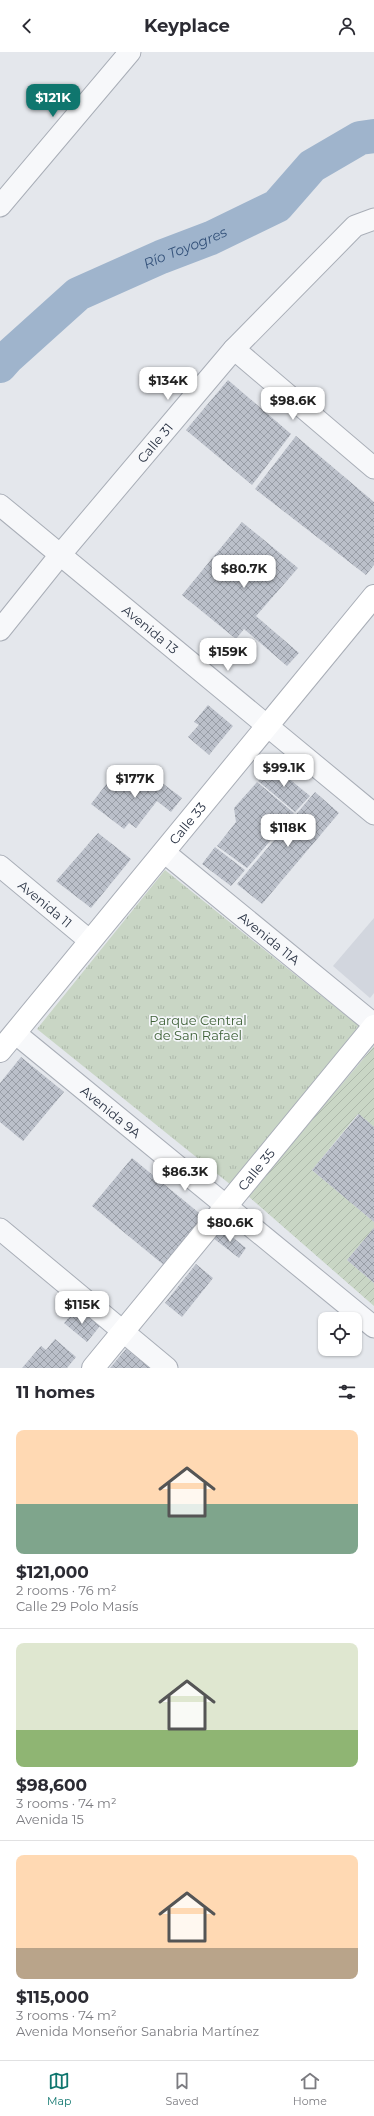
<!DOCTYPE html>
<meta charset="utf-8">
<style>
:root{--surface:#fff;--page:#f2f2f3;--text:#2b2b33;--muted:#7c7c81;--line:#e1e1e2;--accent:#0f766e}
body{margin:0;font-family:Montserrat,sans-serif;background:var(--page);color:var(--text);height:100vh;display:flex;flex-direction:column;font-size:15px;white-space:nowrap}
*{box-sizing:border-box;margin:0}
p{font-size:13px;color:var(--muted)}
.icon{flex:none;width:22px;height:22px;fill:none;stroke:currentColor;stroke-width:2;stroke-linecap:round;stroke-linejoin:round}
.map{position:relative;height:1316px;overflow:hidden}
.details{display:flex;flex-direction:column;background:var(--surface);flex:1}
.details>*{flex:none}
.tools{position:absolute;left:318px;top:1260px;display:grid;gap:8px}
.tools a{display:grid;place-items:center;width:44px;height:44px;border-radius:8px;background:var(--surface);box-shadow:0 1px 3px #0004;font-size:20px}
.price{position:absolute;translate:-50% -34px;padding:0 9px;border-radius:8px;background:#fff;color:#222;font-size:13px;line-height:26px;filter:drop-shadow(0 1px 2px #0008)}
.price::after{content:'';position:absolute;left:50%;top:24px;width:12px;height:9px;margin-left:-6px;background:inherit;clip-path:polygon(0 0,100% 0,50% 100%)}
.price.selected{background:var(--accent);color:#fff}
ul{padding:0;list-style:none}
li{display:grid;align-content:center;gap:8px;height:212px;padding:0 16px}
li+li{border-top:1px solid var(--line)}
li span{display:grid;place-items:center;height:124px;border-radius:8px;color:#555}
li>.icon{margin-inline-start:auto}
span .icon{width:72px;height:72px;fill:#fffc;stroke-width:1}
li b{font-size:17px}
h2{display:flex;justify-content:space-between;align-items:center;height:48px;padding:0 16px;font-size:17px}
header{display:flex;justify-content:space-between;align-items:center;height:52px;padding:0 16px;background:var(--surface);font-size:18px;font-weight:700}
.dock{display:flex;justify-content:space-around;align-items:center;height:56px;border-top:1px solid var(--line);background:var(--surface);font-size:11px;color:var(--muted)}
.dock a{display:grid;justify-items:center;gap:2px}
.dock .selected{color:var(--accent)}
.map>svg:first-child{display:block}
.built{fill:#d2d6de}
.grass{fill:url(#grass-tufts)}
.garden{fill:url(#garden-furrows)}
.lines{fill:none;stroke-linecap:round;stroke-linejoin:round}
.river{stroke:#9fb4cc;stroke-width:34}
.building{fill:url(#building-cross-hatch)}
.street-casing{stroke:#a9aeb7;stroke-width:23}
.secondary-casing{stroke:#a9aeb7;stroke-width:24}
.street{stroke:#f7f8fa;stroke-width:21}
.secondary{stroke:#fff;stroke-width:22}
.labels{text-anchor:middle;stroke-width:3.5;stroke-linejoin:round;paint-order:stroke}
.street-label{font-size:13px;fill:#2b3445;stroke:#f4f6f9}
.park-label{font-size:13px;fill:#3f6138;stroke:#f4f6f9}
.water-label{font-size:14px;font-style:italic;fill:#34527a;stroke:#f4f6f9}
</style>
<header><svg class="icon" aria-label="back" viewBox="0 0 24 24"><path d="M15 5l-7 7 7 7"/></svg>Keyplace<svg class="icon" aria-label="person" viewBox="0 0 24 24"><circle cx="12" cy="8" r="4"/><path d="M4 21q1-7 8-7t8 7"/></svg></header>
<div class="map">
<svg width="374" height="1316" viewBox="0 0 374 1316">
<defs>
<pattern id="grass-tufts" width="24" height="20" patternUnits="userSpaceOnUse"><rect width="24" height="20" fill="#c9d6c5"/><path d="M3 7l-1-3M5 7V3M7 7l1-3M15 17l-1-3M17 17v-4M19 17l1-3" fill="none" stroke="#adb8ab"/></pattern>
<pattern id="garden-furrows" width="10" height="10" patternUnits="userSpaceOnUse"><rect width="10" height="10" fill="#c9d6c5"/><path d="M-1 1l2-2M0 10L10 0M9 11l2-2" fill="none" stroke="#adb8ab"/></pattern>
<pattern id="building-cross-hatch" width="8" height="8" patternUnits="userSpaceOnUse"><rect width="8" height="8" fill="#bbc0ca"/><path d="M0 0l8 8M0 8l8-8" fill="none" stroke="#989da6"/></pattern>
</defs>
<rect width="100%" height="100%" fill="#e4e7ec"/>
<path class="built" d="M374,866V941L370,946L333,914Z"/>
<path class="grass" d="M165,818L359,974L231,1133L37,977Z"/>
<path class="garden" d="M374,994V1075L358,1062L312,1118L374,1170V1176L347,1208L374,1231V1254L248,1144Z"/>
<g class="lines">
<path class="river" id="s1" d="M0,314L8,305L78,242L161,205L211,186L277,154L312,114L360,86L374,84"/>
</g>
<path class="building" d="M228,328L291,382L252,433L186,378Z
M296,384L374,450V513L366,523L255,437Z
M242,470L298,516L256,564L299,601L287,614L244,577L236,587L182,543Z
M208,653L233,674L209,703L188,685L199,673L194,670Z
M271,712L310,744L295,760L258,729Z
M141,715L182,746L171,760L157,749L136,776L129,771L124,777L91,752L108,730L118,737L122,732L126,735Z
M257,730L294,761L247,816L217,794L236,770L234,756Z
M315,740L339,761L262,852L237,832Z
M98,781L131,807L91,856L56,829Z
M215,795L245,818L231,834L202,812Z
M21,1005L64,1040L23,1089L0,1070V1031Z
M359,1062L374,1075V1170L312,1118Z
M132,1106L204,1165L165,1214L92,1154Z
M221,1176L246,1196L239,1206L213,1186Z
M374,1176V1231L347,1208Z
M196,1212L213,1226L182,1265L165,1251Z
M77,1256L100,1274L87,1290L64,1271Z
M55,1287L76,1305L67,1316H22L41,1294L46,1298Z
M126,1297L150,1316H110Z"/>
<g class="lines">
<g class="street-casing">
<g id="street">
<path d="M0,154L130,0"/>
<path d="M234,297L374,416"/>
<path id="s2" d="M0,453L374,762"/>
<path id="s3" d="M0,578L60,503L234,297L355,174L374,167"/>
<path id="s4" d="M164,800L374,972"/>
<path id="s5" d="M0,814L90,889"/>
<path id="s6" d="M15,981L374,1275"/>
<path d="M0,1177L167,1316"/>
</g>
</g>
<g class="secondary-casing">
<g id="secondary">
<path id="s7" d="M0,999L374,544"/>
<path id="s8" d="M93,1316L374,974"/>
</g>
</g>
<use href="#street" class="street"/>
<use href="#secondary" class="secondary"/>
</g>
<g class="labels">
<g class="street-label">
<text dy="5" stroke="none"><textPath href="#s3" startOffset="243">Calle 31</textPath></text>
<text dy="5" stroke="none"><textPath href="#s2" startOffset="195">Avenida 13</textPath></text>
<text dy="5" stroke="none"><textPath href="#s7" startOffset="295">Calle 33</textPath></text>
<text dy="5" stroke="none"><textPath href="#s5" startOffset="59">Avenida 11</textPath></text>
<text dy="5" stroke="none"><textPath href="#s4" startOffset="136">Avenida 11A</textPath></text>
<text dy="5" stroke="none"><textPath href="#s6" startOffset="124">Avenida 9A</textPath></text>
<text dy="5" stroke="none"><textPath href="#s8" startOffset="257">Calle 35</textPath></text>
</g>
<g class="park-label">
<text x="198" y="973">Parque Central<tspan x="198" dy="15">de San Rafael</tspan></text>
</g>
<g class="water-label">
<text dy="5" stroke="none"><textPath href="#s1" startOffset="223">Río Toyogres</textPath></text>
</g>
</g>
</svg>
<div class="tools">
<a><svg class="icon" aria-label="locate" viewBox="0 0 24 24"><circle cx="12" cy="12" r="6"/><path d="M12 2v4M12 18v4M2 12h4M18 12h4"/></svg></a>
</div>
<b class="price selected" style="left:53px;top:66px">$121K</b>
<b class="price" style="left:168px;top:349px">$134K</b>
<b class="price" style="left:293px;top:369px">$98.6K</b>
<b class="price" style="left:244px;top:537px">$80.7K</b>
<b class="price" style="left:228px;top:620px">$159K</b>
<b class="price" style="left:284px;top:736px">$99.1K</b>
<b class="price" style="left:135px;top:747px">$177K</b>
<b class="price" style="left:288px;top:796px">$118K</b>
<b class="price" style="left:185px;top:1140px">$86.3K</b>
<b class="price" style="left:230px;top:1191px">$80.6K</b>
<b class="price" style="left:82px;top:1273px">$115K</b>
</div>
<section class="details">
<h2>11 homes<svg class="icon" aria-label="filters" viewBox="0 0 24 24"><path d="M4 7h16M4 17h16"/><circle cx="9" cy="7" r="2"/><circle cx="15" cy="17" r="2"/></svg></h2>
<ul>
<li><span style="background:linear-gradient(#ffd9b3 60%,#7fa58c 0)"><svg class="icon" aria-label="home" viewBox="0 0 24 24"><path d="M3 11l9-7 9 7M6 9v11h12V9"/></svg></span><div><b>$121,000</b><p>2 rooms · 76 m²</p><p>Calle 29 Polo Masís</p></div></li>
<li><span style="background:linear-gradient(#dfe7d0 70%,#8fb573 0)"><svg class="icon" aria-label="home" viewBox="0 0 24 24"><path d="M3 11l9-7 9 7M6 9v11h12V9"/></svg></span><div><b>$98,600</b><p>3 rooms · 74 m²</p><p>Avenida 15</p></div></li>
<li><span style="background:linear-gradient(#ffd9b3 75%,#b9a48a 0)"><svg class="icon" aria-label="home" viewBox="0 0 24 24"><path d="M3 11l9-7 9 7M6 9v11h12V9"/></svg></span><div><b>$115,000</b><p>3 rooms · 74 m²</p><p>Avenida Monseñor Sanabria Martínez</p></div></li>
</ul>
</section>
<nav class="dock">
<a class="selected"><svg class="icon" aria-label="map" viewBox="0 0 24 24"><path d="M3 6l6-2 6 2 6-2v14l-6 2-6-2-6 2zM9 4v14M15 6v14"/></svg>Map</a>
<a><svg class="icon" aria-label="saved" viewBox="0 0 24 24"><path d="M7 4h10v16l-5-4-5 4z"/></svg>Saved</a>
<a><svg class="icon" aria-label="home" viewBox="0 0 24 24"><path d="M3 11l9-7 9 7M6 9v11h12V9"/></svg>Home</a>
</nav>
